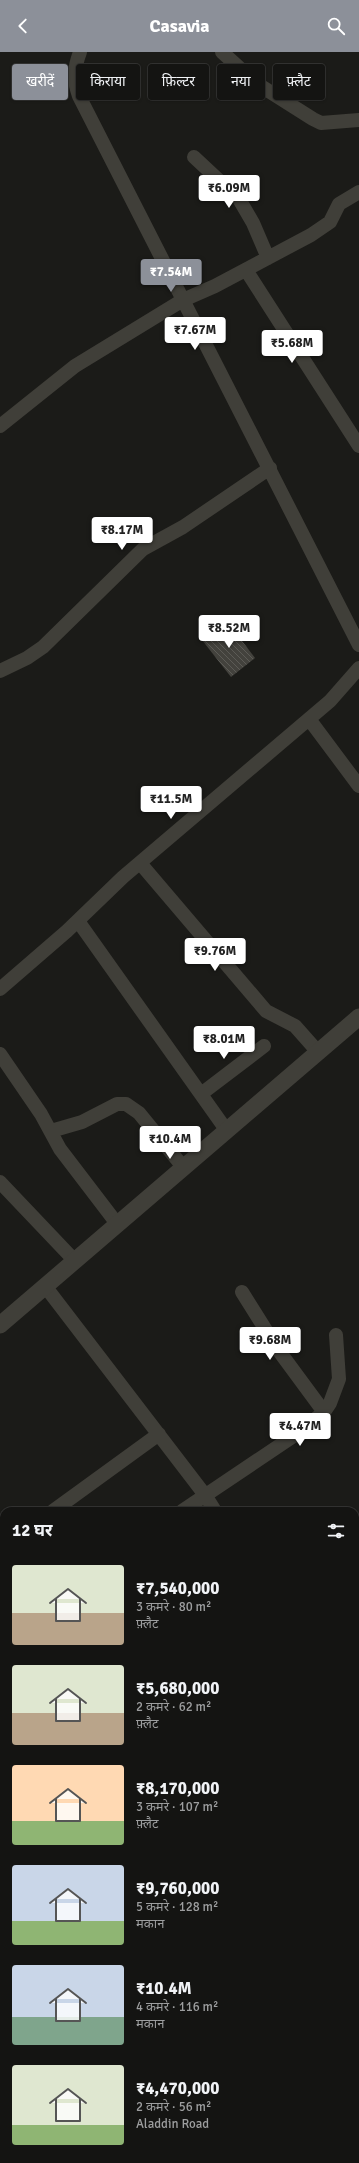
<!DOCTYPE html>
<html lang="hi">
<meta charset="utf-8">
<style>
:root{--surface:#141412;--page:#1d1d1b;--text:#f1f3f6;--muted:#9d9e9f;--line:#333332;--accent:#8c9099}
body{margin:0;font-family:Signika,"Noto Sans Devanagari",sans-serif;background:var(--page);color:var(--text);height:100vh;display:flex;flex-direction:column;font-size:15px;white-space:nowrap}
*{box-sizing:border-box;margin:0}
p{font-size:13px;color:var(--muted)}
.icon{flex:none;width:22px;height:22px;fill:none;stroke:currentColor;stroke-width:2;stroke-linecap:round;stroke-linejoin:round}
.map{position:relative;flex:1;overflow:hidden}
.details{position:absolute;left:0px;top:1455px;width:359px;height:656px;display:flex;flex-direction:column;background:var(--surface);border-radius:12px 12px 0 0;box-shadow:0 1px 3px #0004,0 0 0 1px var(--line)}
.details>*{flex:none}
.banner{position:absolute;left:12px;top:12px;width:335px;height:36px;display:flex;gap:8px}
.price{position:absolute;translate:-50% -34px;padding:0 9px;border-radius:4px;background:#fff;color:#222;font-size:13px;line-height:26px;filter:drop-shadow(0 1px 2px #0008)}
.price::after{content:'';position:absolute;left:50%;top:24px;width:12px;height:9px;margin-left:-6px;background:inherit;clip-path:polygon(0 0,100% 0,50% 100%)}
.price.active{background:var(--accent);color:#fff}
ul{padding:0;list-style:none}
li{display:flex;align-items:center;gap:12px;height:100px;padding:0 12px}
li span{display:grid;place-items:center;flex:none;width:112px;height:80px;border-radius:4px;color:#555}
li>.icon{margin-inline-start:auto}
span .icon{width:48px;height:48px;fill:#fffc;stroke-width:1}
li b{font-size:17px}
h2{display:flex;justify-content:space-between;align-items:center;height:48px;padding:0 12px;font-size:17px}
.pill{padding:0 14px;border-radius:4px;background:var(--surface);box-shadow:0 1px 3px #0004,0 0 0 1px var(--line);font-size:14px;line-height:36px}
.pill.active{background:var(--accent);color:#fff}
header{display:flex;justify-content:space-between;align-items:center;height:52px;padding:0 12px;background:var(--accent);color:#fff;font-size:18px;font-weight:700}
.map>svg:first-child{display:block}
.building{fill:url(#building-back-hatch)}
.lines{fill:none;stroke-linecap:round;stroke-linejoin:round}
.service{stroke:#403f39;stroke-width:7}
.minor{stroke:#403f39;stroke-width:14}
.tertiary{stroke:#403f39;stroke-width:17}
</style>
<header><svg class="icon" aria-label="back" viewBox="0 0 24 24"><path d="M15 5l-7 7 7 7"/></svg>Casavia<svg class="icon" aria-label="search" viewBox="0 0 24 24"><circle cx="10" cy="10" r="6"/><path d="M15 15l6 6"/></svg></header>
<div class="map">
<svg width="359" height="2111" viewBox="0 0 359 2111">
<defs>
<pattern id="building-back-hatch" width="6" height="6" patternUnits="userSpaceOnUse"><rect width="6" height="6" fill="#43423d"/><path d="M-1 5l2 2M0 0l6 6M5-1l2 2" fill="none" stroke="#5c5b56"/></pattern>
</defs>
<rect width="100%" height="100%" fill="#1b1b18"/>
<path class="building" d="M227,569L255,606L231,625L202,588Z"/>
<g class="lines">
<path class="service" d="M0,1874L4,1872
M0,1896L4,1904"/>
<path class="minor" d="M80,0C74,16 73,28 79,44L359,593
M222,0L256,31L313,67L321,71L359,68
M194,105L239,147L253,171L268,206
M246,218L359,394
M0,374L75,314L183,248L215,234L311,183L330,170L339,152L359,140
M0,619L27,606L43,595L143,497L183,475L270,416
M309,667L359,734
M140,811L266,959L295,974L318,1000
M78,869L227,1079
M0,937L67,879L123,825L330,649L359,616
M0,1002L41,1062L60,1097L118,1173
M201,1042L264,994
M51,1079L82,1070L117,1052H126L139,1061L184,1116
M0,1130L75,1209
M45,1234L205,1443L215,1459
M242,1240L279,1299L324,1360
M53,1459L159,1382
M182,1459L301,1379L324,1360L330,1351L339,1327L336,1283
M0,1594L4,1591
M0,1701L4,1698
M0,1716L4,1723
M355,1853L359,1851"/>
<path class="tertiary" d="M0,1273L359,965
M0,2030L4,2028
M355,2065L359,2066"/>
</g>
</svg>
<b class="price" style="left:229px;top:157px">₹6.09M</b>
<b class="price active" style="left:171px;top:241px">₹7.54M</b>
<b class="price" style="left:195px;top:299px">₹7.67M</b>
<b class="price" style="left:292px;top:312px">₹5.68M</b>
<b class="price" style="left:122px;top:499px">₹8.17M</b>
<b class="price" style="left:229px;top:597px">₹8.52M</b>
<b class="price" style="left:171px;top:768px">₹11.5M</b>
<b class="price" style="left:215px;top:920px">₹9.76M</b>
<b class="price" style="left:224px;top:1008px">₹8.01M</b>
<b class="price" style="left:170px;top:1108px">₹10.4M</b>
<b class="price" style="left:270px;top:1309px">₹9.68M</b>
<b class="price" style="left:300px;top:1395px">₹4.47M</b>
<div class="banner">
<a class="pill active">खरीदें</a>
<a class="pill">किराया</a>
<a class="pill">फ़िल्टर</a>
<a class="pill">नया</a>
<a class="pill">फ़्लैट</a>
</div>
<section class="details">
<h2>12 घर<svg class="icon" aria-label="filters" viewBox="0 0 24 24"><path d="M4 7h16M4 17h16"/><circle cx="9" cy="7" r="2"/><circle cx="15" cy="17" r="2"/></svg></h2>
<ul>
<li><span style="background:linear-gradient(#dfe7d0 60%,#b9a48a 0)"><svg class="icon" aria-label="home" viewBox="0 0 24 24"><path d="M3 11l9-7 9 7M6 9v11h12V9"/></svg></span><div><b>₹7,540,000</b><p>3 कमरे · 80 m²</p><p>फ़्लैट</p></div></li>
<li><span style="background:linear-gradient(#dfe7d0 60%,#b9a48a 0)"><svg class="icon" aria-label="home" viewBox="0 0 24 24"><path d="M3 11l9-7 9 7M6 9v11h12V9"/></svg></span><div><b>₹5,680,000</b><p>2 कमरे · 62 m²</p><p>फ़्लैट</p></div></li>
<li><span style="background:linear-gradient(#ffd9b3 70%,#8fb573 0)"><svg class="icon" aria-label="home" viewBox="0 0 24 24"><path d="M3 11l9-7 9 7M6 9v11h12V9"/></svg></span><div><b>₹8,170,000</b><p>3 कमरे · 107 m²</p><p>फ़्लैट</p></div></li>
<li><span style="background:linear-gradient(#c9d6e8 70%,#8fb573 0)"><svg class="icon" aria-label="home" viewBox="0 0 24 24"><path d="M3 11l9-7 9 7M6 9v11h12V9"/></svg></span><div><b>₹9,760,000</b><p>5 कमरे · 128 m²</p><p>मकान</p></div></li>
<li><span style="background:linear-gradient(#c9d6e8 65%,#7fa58c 0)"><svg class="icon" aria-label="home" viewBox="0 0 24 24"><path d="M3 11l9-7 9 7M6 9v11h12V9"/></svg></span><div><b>₹10.4M</b><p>4 कमरे · 116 m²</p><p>मकान</p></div></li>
<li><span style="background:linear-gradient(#dfe7d0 75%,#8fb573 0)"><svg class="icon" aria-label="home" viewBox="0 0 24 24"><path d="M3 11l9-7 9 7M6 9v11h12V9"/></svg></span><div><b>₹4,470,000</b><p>2 कमरे · 56 m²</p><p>Aladdin Road</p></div></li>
</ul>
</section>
</div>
